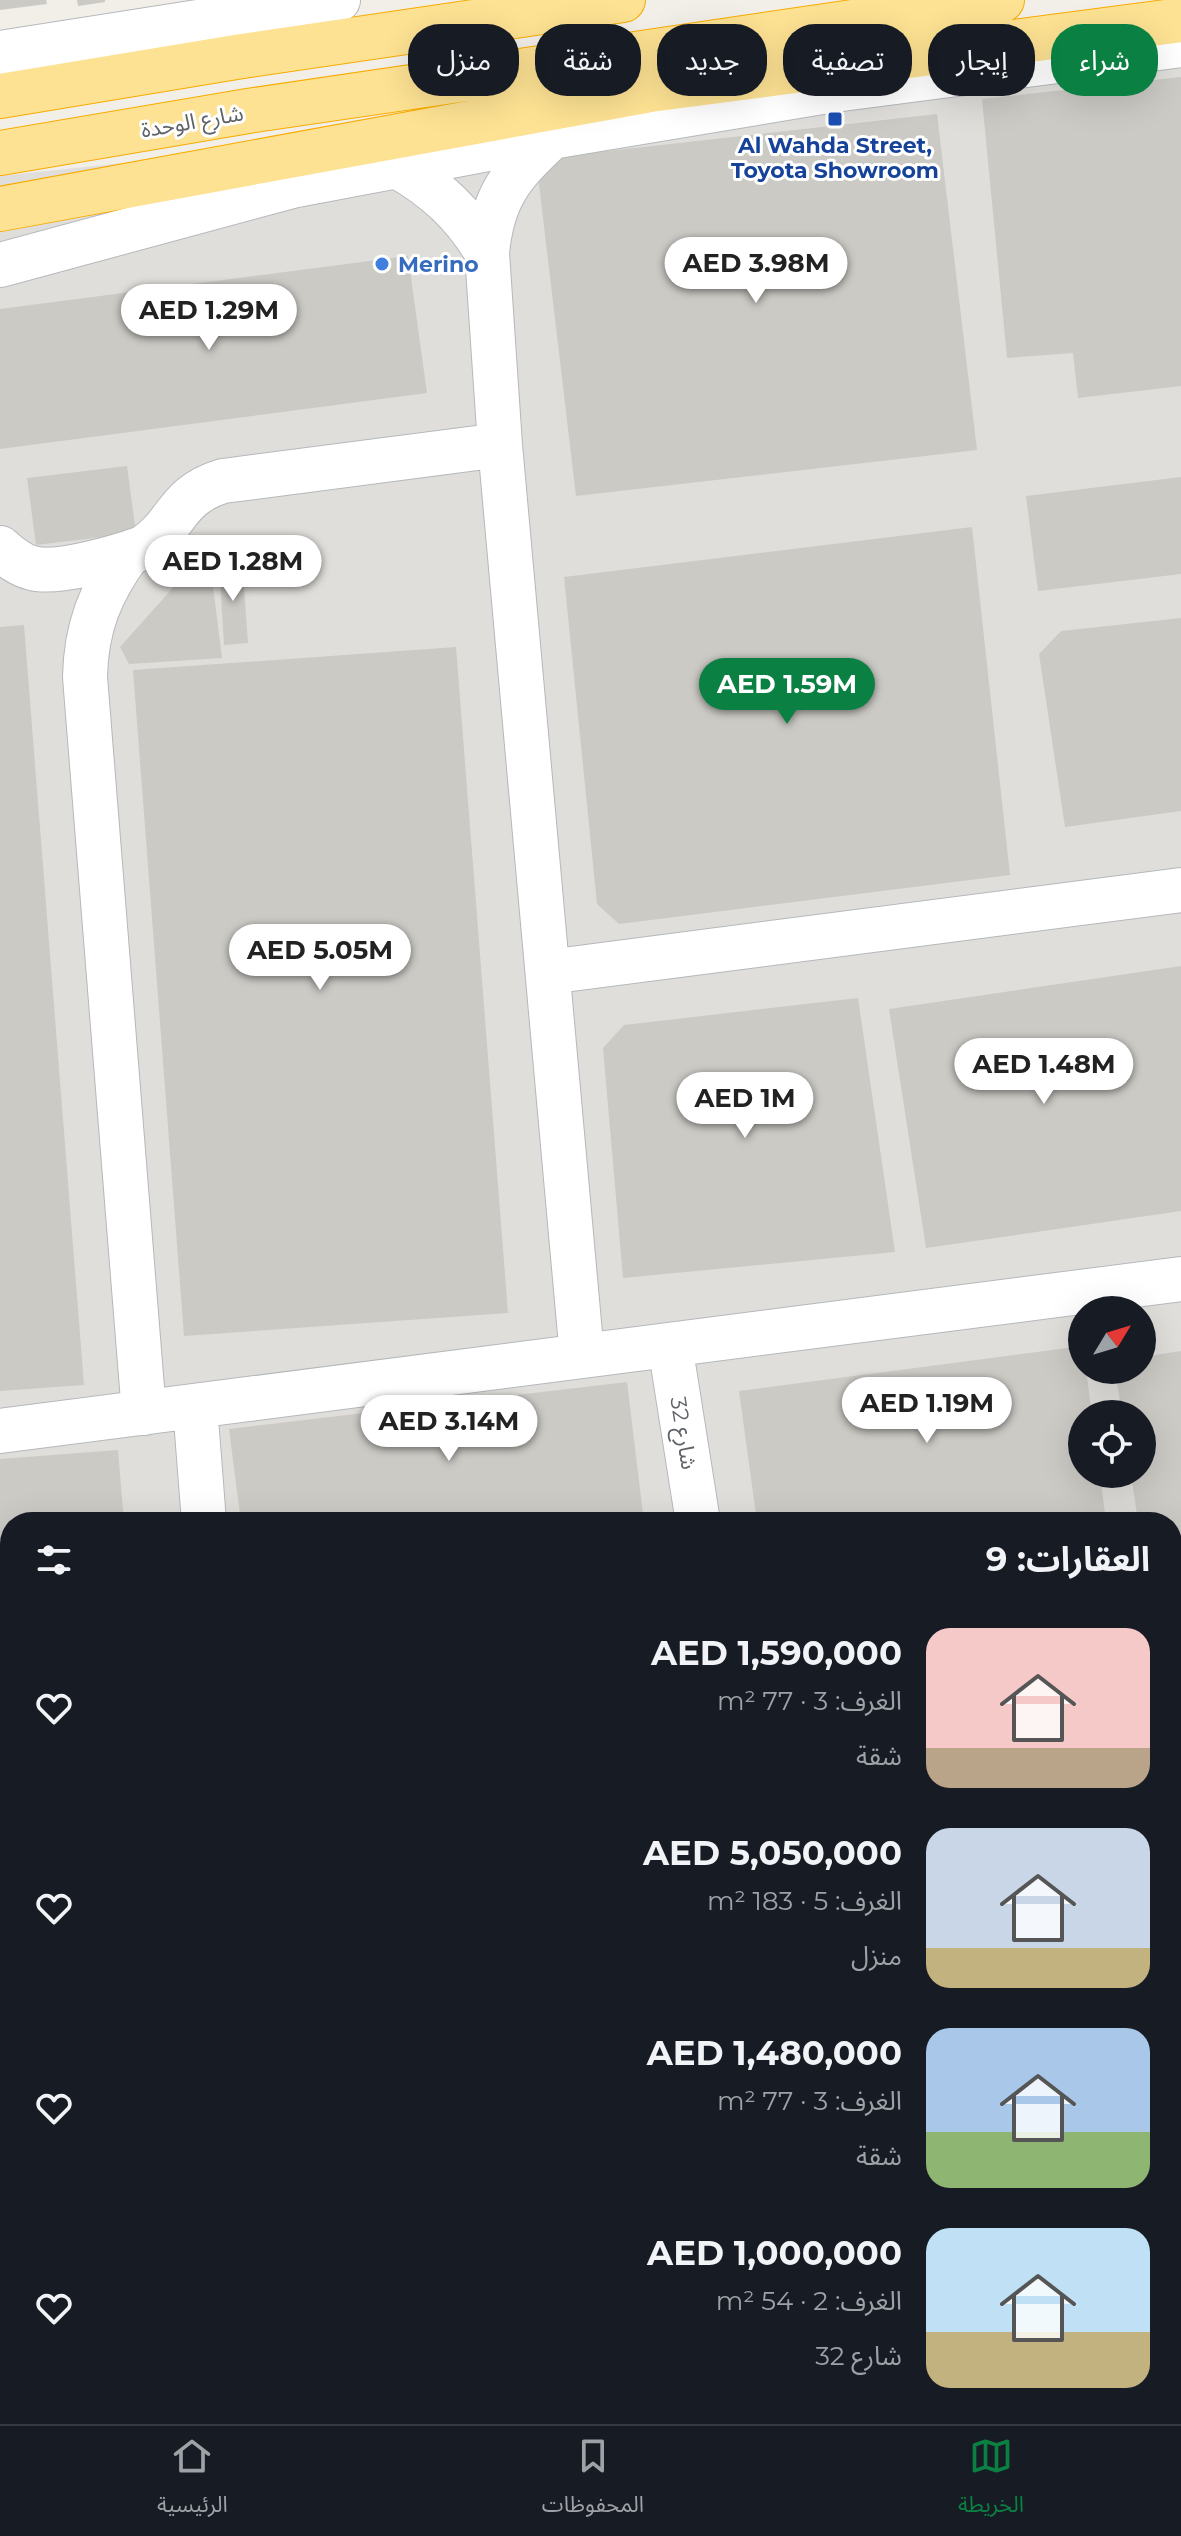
<!DOCTYPE html>
<html lang="ar">
<meta charset="utf-8">
<style>
:root{--surface:#171b24;--page:#20242c;--text:#f1f3f6;--muted:#9ea1a6;--line:#363941;--accent:#0b8043}
body{margin:0;font-family:Montserrat,"Noto Sans Arabic",sans-serif;background:var(--page);color:var(--text);direction:rtl;height:100vh;display:flex;flex-direction:column;font-size:30px;white-space:nowrap}
*{box-sizing:border-box;margin:0}
p{font-size:26px;color:var(--muted)}
.icon{flex:none;width:44px;height:44px;fill:none;stroke:currentColor;stroke-width:2;stroke-linecap:round;stroke-linejoin:round}
.map{position:relative;flex:1;overflow:hidden;direction:ltr}
.panel{position:absolute;left:0px;top:1512px;width:1182px;height:912px;display:flex;flex-direction:column;background:var(--surface);border-radius:32px 32px 0 0;box-shadow:0 8px 32px #0002;direction:rtl}
.panel>*{flex:none}
.banner{position:absolute;left:24px;top:24px;width:1134px;height:72px;direction:rtl;display:flex;gap:16px}
.needle{width:52px;rotate:52deg}
.controls{position:absolute;left:1068px;top:1296px;display:grid;gap:16px}
.controls a{display:grid;place-items:center;width:88px;height:88px;border-radius:50%;background:var(--surface);box-shadow:0 8px 32px #0002;font-size:40px}
.price{position:absolute;translate:-50% -68px;padding:0 18px;border-radius:28px;background:#fff;color:#222;font-size:26px;line-height:52px;filter:drop-shadow(0 2px 4px #0008)}
.price::after{content:'';position:absolute;left:50%;top:48px;width:24px;height:18px;margin-left:-12px;background:inherit;clip-path:polygon(0 0,100% 0,50% 100%)}
.price.on{background:var(--accent);color:#fff}
ul{padding:0;list-style:none}
li{display:flex;align-items:center;gap:24px;height:200px;padding:0 32px}
li span{display:grid;place-items:center;flex:none;width:224px;height:160px;border-radius:24px;color:#555}
li>.icon{margin-inline-start:auto}
span .icon{width:96px;height:96px;fill:#fffc;stroke-width:1}
li b{font-size:34px}
h2{display:flex;justify-content:space-between;align-items:center;height:96px;padding:0 32px;font-size:34px}
.tag{padding:0 28px;border-radius:32px;background:var(--surface);box-shadow:0 8px 32px #0002;font-size:28px;line-height:72px}
.tag.on{background:var(--accent);color:#fff}
.dock{display:flex;justify-content:space-around;align-items:center;height:112px;border-top:2px solid var(--line);background:var(--surface);font-size:22px;color:var(--muted)}
.dock a{display:grid;justify-items:center;gap:4px}
.dock .on{color:var(--accent)}
.map>svg:first-child{display:block}
.industrial{fill:#e0deda;fill-rule:evenodd}
.building{fill:#cccac5}
.lines{fill:none;stroke-linecap:round;stroke-linejoin:round}
.minor-casing{stroke:#b5b8bc;stroke-width:46}
.highway-casing{stroke:#f9ab00;stroke-width:46}
.minor{stroke:#fff;stroke-width:44}
.highway{stroke:#fde293;stroke-width:44}
.transit-dot{fill:#1a4fb4;stroke:#fff;stroke-width:3}
.shop-dot{fill:#3f7fe0;stroke:#fff;stroke-width:3}
.labels{text-anchor:middle;stroke-width:6;stroke-linejoin:round;paint-order:stroke}
.street-label{font-size:22px;fill:#5f6368;stroke:#fff}
.transit-label{font-size:22px;font-weight:bold;fill:#164399;stroke:#fff}
.shop-label{font-size:22px;font-weight:bold;fill:#366cbe;stroke:#fff;text-anchor:start}
</style>
<div class="map">
<svg width="1181" height="2424" viewBox="0 0 1181 2424">
<rect width="100%" height="100%" fill="#f1efe8"/>
<path class="industrial" d="M1181,52V2424H0V176ZM1082,1310H1142V1370H1082ZM1082,1414H1142V1474H1082ZM10,1522H1172V2414H10Z"/>
<path class="building" d="M0,0H46L47,4L0,10Z
M77,0H105V2L78,6Z
M1181,77V386L1078,398L1073,353L1007,358L982,99Z
M937,114L977,450L576,496L536,159Z
M408,256L427,393L0,449V309Z
M127,466L136,533L36,545L27,478Z
M1181,477V574L1038,591L1026,496Z
M972,527L1010,875L619,924L597,904L564,577Z
M242,560L248,643L224,645L219,561Z
M196,562L210,563L222,658L129,664L120,647Z
M1181,618V811L1065,827L1039,654L1061,631Z
M24,625L84,1385L0,1391V627Z
M456,647L508,1313L184,1336L133,670Z
M1181,966V1211L926,1248L889,1009Z
M858,998L895,1252L623,1278L603,1048L624,1025Z
M1082,1346V1370H1086L1092,1414H1082V1474H1100L1106,1522H1071L1070,1520L1053,1522H757L739,1391Z
M1181,1351V1554L1172,1556V1522H1138L1131,1474H1142V1414H1122L1115,1370H1142V1357Z
M627,1382L644,1522H241L229,1429Z
M118,1450L124,1522H10V2224H0V1459Z
M1181,1572V1703L1172,1704V1573Z
M10,2291V2414H197L198,2424H0V2292Z
M1181,2295V2316L1172,2317V2296Z
M1181,2325V2424H1080L1079,2414H1172V2326Z
M340,2414H764V2424H340Z
M878,2414H1042L1043,2424H879Z"/>
<g class="lines">
<g class="minor-casing">
<path id="minor" d="M0,53L338,0
M552,137C512,173 492,197 487,253L500,445L582,1356
M397,166C436,188 464,214 487,253
M0,265L292,186L552,137L834,90L1181,45
M0,548C10,557 20,565 32,568C57,575 118,557 143,548C179,525 174,496 223,481L500,445
M129,553C100,592 86,628 85,677L144,1413
M548,972L1181,890
M670,1345L698,1522
M195,1406L204,1522
M0,1431L1181,1279
M1172,2157L1181,2225
M0,2258L10,2257
M271,2414L272,2424
M826,2414L827,2424"/>
</g>
<g class="highway-casing">
<path id="highway" d="M0,96L236,57L623,0
M0,153L248,111L1002,0
M0,209L650,90L1181,20"/>
</g>
<use href="#minor" class="minor"/>
<use href="#highway" class="highway"/>
</g>
<rect class="transit-dot" x="827" y="111" width="16" height="16" rx="4"/>
<circle class="shop-dot" cx="382" cy="264" r="8"/>
<g class="labels">
<g class="street-label">
<text transform="translate(192 121) rotate(-10)" y="8">شارع الوحدة</text>
<text transform="translate(684 1433) rotate(81)" y="8">شارع 32</text>
</g>
<g class="transit-label">
<text x="835" y="153">Al Wahda Street,<tspan x="835" dy="25">Toyota Showroom</tspan></text>
</g>
<g class="shop-label">
<text x="398" y="272">Merino</text>
</g>
</g>
</svg>
<div class="controls">
<a><svg class="needle" viewBox="-14 -14 28 28"><path d="M0-13l5 13h-10z" fill="#e53935"/><path d="M0 13l5-13h-10z" fill="#9ea1a6"/></svg></a>
<a><svg class="icon" aria-label="locate" viewBox="0 0 24 24"><circle cx="12" cy="12" r="6"/><path d="M12 2v4M12 18v4M2 12h4M18 12h4"/></svg></a>
</div>
<b class="price" style="left:756px;top:305px">AED 3.98M</b>
<b class="price" style="left:209px;top:352px">AED 1.29M</b>
<b class="price" style="left:233px;top:603px">AED 1.28M</b>
<b class="price on" style="left:787px;top:726px">AED 1.59M</b>
<b class="price" style="left:320px;top:992px">AED 5.05M</b>
<b class="price" style="left:1044px;top:1106px">AED 1.48M</b>
<b class="price" style="left:745px;top:1140px">AED 1M</b>
<b class="price" style="left:927px;top:1445px">AED 1.19M</b>
<b class="price" style="left:449px;top:1463px">AED 3.14M</b>
<div class="banner">
<a class="tag on">شراء</a>
<a class="tag">إيجار</a>
<a class="tag">تصفية</a>
<a class="tag">جديد</a>
<a class="tag">شقة</a>
<a class="tag">منزل</a>
</div>
<section class="panel">
<h2>العقارات: 9<svg class="icon" aria-label="filters" viewBox="0 0 24 24"><path d="M4 7h16M4 17h16"/><circle cx="9" cy="7" r="2"/><circle cx="15" cy="17" r="2"/></svg></h2>
<ul>
<li><span style="background:linear-gradient(#f6c9c9 75%,#b9a48a 0)"><svg class="icon" aria-label="home" viewBox="0 0 24 24"><path d="M3 11l9-7 9 7M6 9v11h12V9"/></svg></span><div><b>AED 1,590,000</b><p>الغرف: 3 · 77 m²</p><p>شقة</p></div><svg class="icon" aria-label="heart" viewBox="0 0 24 24"><path d="M12 20l-8-8c-3-5 5-10 8-4 3-6 11-1 8 4z"/></svg></li>
<li><span style="background:linear-gradient(#c9d6e8 75%,#c2b280 0)"><svg class="icon" aria-label="home" viewBox="0 0 24 24"><path d="M3 11l9-7 9 7M6 9v11h12V9"/></svg></span><div><b>AED 5,050,000</b><p>الغرف: 5 · 183 m²</p><p>منزل</p></div><svg class="icon" aria-label="heart" viewBox="0 0 24 24"><path d="M12 20l-8-8c-3-5 5-10 8-4 3-6 11-1 8 4z"/></svg></li>
<li><span style="background:linear-gradient(#a9c7e8 65%,#8fb573 0)"><svg class="icon" aria-label="home" viewBox="0 0 24 24"><path d="M3 11l9-7 9 7M6 9v11h12V9"/></svg></span><div><b>AED 1,480,000</b><p>الغرف: 3 · 77 m²</p><p>شقة</p></div><svg class="icon" aria-label="heart" viewBox="0 0 24 24"><path d="M12 20l-8-8c-3-5 5-10 8-4 3-6 11-1 8 4z"/></svg></li>
<li><span style="background:linear-gradient(#bfe0f5 65%,#c2b280 0)"><svg class="icon" aria-label="home" viewBox="0 0 24 24"><path d="M3 11l9-7 9 7M6 9v11h12V9"/></svg></span><div><b>AED 1,000,000</b><p>الغرف: 2 · 54 m²</p><p>شارع 32</p></div><svg class="icon" aria-label="heart" viewBox="0 0 24 24"><path d="M12 20l-8-8c-3-5 5-10 8-4 3-6 11-1 8 4z"/></svg></li>
</ul>
</section>
</div>
<nav class="dock">
<a class="on"><svg class="icon" aria-label="map" viewBox="0 0 24 24"><path d="M3 6l6-2 6 2 6-2v14l-6 2-6-2-6 2zM9 4v14M15 6v14"/></svg>الخريطة</a>
<a><svg class="icon" aria-label="saved" viewBox="0 0 24 24"><path d="M7 4h10v16l-5-4-5 4z"/></svg>المحفوظات</a>
<a><svg class="icon" aria-label="home" viewBox="0 0 24 24"><path d="M3 11l9-7 9 7M6 9v11h12V9"/></svg>الرئيسية</a>
</nav>
